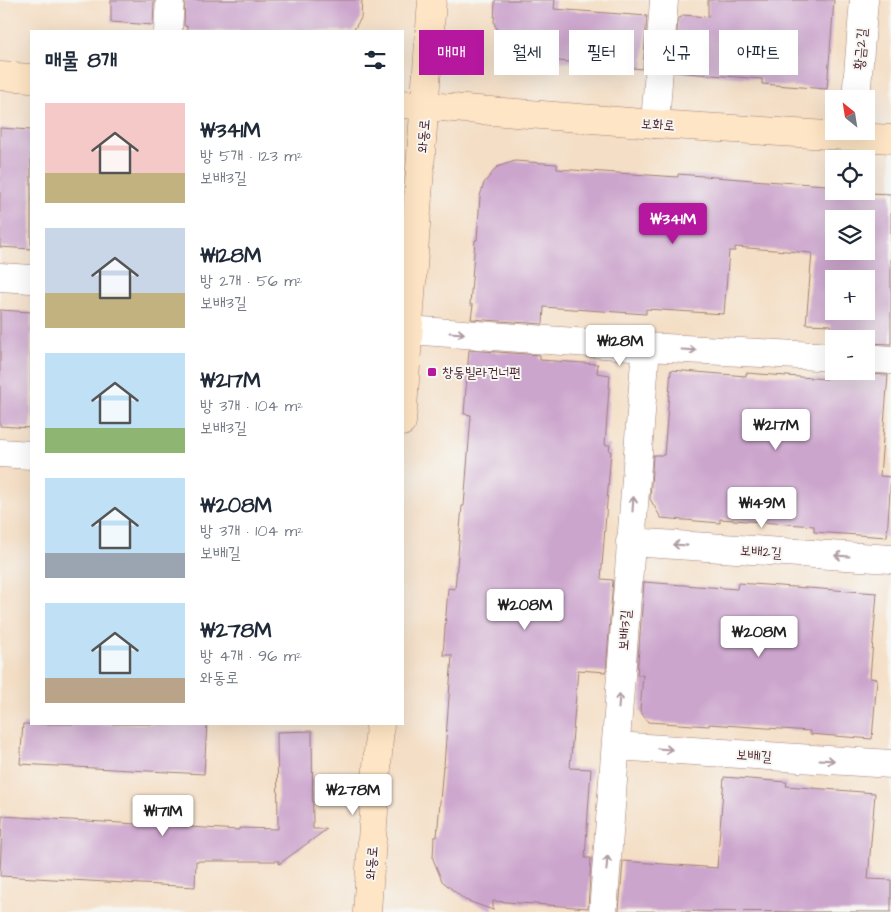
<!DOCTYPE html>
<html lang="ko">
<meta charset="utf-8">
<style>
:root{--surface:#fff;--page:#f6f6f7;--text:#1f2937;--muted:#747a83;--accent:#b5179e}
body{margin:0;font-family:"Architects Daughter","Poor Story",sans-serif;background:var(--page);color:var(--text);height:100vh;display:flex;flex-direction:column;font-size:19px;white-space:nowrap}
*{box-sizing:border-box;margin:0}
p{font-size:16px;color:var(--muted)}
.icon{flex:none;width:28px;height:28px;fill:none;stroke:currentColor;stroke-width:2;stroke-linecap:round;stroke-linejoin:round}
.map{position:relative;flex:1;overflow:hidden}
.side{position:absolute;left:30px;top:30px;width:374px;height:695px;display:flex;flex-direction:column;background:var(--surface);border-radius:0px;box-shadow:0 5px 20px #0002}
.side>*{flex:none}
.guide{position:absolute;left:419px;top:30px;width:396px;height:45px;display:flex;gap:10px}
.needle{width:32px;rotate:330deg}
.controls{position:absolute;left:825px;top:90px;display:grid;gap:10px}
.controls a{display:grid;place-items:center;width:50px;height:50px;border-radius:0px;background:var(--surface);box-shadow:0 5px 20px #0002;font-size:25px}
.price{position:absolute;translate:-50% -42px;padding:0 11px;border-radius:5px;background:#fff;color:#222;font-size:16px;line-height:32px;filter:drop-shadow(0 1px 2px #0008)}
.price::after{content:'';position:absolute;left:50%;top:30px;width:15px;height:11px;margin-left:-8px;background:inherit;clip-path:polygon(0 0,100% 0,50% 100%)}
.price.on{background:var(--accent);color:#fff}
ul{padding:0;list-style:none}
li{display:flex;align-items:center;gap:15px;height:125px;padding:0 15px}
li span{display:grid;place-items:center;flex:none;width:140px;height:100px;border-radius:0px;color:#555}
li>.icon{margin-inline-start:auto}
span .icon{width:60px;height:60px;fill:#fffc;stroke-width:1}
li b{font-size:21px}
h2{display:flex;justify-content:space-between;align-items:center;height:60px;padding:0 15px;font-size:21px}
.tag{padding:0 18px;border-radius:0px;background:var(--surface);box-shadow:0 5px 20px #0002;font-size:18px;line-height:45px}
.tag.on{background:var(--accent);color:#fff}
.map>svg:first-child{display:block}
.building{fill:#cca5cd;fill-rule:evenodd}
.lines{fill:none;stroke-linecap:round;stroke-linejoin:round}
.street-casing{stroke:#9f7e78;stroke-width:29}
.secondary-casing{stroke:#9f7e78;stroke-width:29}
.street{stroke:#fff;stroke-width:28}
.secondary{stroke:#fee5c5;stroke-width:28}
.oneway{stroke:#ae9aa0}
.poi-dot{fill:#b5179e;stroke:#f6f6f2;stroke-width:2}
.labels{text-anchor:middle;stroke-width:4;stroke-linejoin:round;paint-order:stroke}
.street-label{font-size:14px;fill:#4a1f2b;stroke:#f6f6f2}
.poi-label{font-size:14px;fill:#4a1f2b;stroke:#f6f6f2;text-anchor:start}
</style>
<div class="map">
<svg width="891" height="912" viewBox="0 0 891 912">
<rect width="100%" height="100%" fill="#f6f6f2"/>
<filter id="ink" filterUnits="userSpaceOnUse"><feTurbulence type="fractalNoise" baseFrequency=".02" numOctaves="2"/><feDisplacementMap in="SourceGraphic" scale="10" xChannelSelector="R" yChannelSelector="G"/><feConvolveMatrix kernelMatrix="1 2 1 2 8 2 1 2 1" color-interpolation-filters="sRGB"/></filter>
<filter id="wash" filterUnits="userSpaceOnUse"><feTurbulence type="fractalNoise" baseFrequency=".0096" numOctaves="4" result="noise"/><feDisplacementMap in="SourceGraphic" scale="20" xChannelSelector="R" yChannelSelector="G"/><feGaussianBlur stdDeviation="1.12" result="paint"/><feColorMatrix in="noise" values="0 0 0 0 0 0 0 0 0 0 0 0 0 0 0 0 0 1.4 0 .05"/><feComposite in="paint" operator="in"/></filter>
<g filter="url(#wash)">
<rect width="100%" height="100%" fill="#f4dec5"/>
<g id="blocks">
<path class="building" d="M111,0H154L153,25L111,22Z
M185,0H362L361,18L353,31H187V26H184Z
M495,0H555L554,9L647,16L643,69L527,58L512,50L500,35L494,23Z
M708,0H834L827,89L762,84V79L674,72L678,18H681L682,15L708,17Z
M0,128L31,130V249L0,247Z
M515,161L557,164V169L678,177V174L765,181L827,185V191L891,194V344L866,343V339H834V341H830L831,325L806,324L812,253L735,247V251H729L724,314L646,309V314L544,307L543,324L471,319L473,305H470L475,240H477L480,196L484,183L497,167ZM834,219H866V251H834ZM834,279H866V311H834Z
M0,310L31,312V428L0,426Z
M469,350L540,355V360L598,364L597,373L610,375L605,445H610L609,451H611L601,579L613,580L606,672L578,670L570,768L591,769L585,858H591L588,908L493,901V910L465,900L442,881L433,859L434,837H437L443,766H444L452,655H443L448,588L455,589L462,506H464L471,415L464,414Z
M671,370L746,376V373L827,379L828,372L840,371H858L865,374L888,375L880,476L891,477L887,537L814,532V526L720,519V523L661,518L650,499L653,455H664Z
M644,582L737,589L738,583L877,593L870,678L877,679L872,739L810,734V731L709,724V726L648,722L640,711L643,675H637Z
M23,724H207L204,774L20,764Z
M312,731L313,829H327L279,864V861H196L195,887L0,876L2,816L239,830V828L278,829L277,732Z
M724,777L787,782L786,786L875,793L868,879L891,880V912L619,911L623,861L717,868Z"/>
</g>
</g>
<g filter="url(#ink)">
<use href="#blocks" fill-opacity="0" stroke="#9f7e78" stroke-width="1"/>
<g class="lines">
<g class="street-casing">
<path id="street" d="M168,31L170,0
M856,99L864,0
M655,124L664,0
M0,277L31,279
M408,330L646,347L834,357
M866,358L891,360
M0,453L31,455
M630,542L891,559
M616,746L891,764
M603,912L646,347"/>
</g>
<g class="secondary-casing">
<path id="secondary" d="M0,76L31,78
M402,104L655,124L891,139
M402,422L432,0
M367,912L380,724"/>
</g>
<use href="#street" class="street"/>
<use href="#secondary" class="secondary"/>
</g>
<defs><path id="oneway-shaft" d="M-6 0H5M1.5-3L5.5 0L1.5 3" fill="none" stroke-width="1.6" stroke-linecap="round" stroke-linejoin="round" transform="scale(1.25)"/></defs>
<g class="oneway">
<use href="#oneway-shaft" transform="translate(457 333) rotate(4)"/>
<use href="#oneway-shaft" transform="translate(689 350) rotate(3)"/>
<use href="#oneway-shaft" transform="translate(633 504) rotate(-86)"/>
<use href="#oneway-shaft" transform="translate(680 545) rotate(-176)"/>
<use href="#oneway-shaft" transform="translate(842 556) rotate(-176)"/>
<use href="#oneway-shaft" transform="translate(619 701) rotate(-86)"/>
<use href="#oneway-shaft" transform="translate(665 749) rotate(4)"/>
<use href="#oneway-shaft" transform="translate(827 760) rotate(4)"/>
<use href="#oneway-shaft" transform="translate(607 863) rotate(-85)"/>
</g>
</g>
<rect class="poi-dot" x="427" y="367" width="10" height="10" rx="2.5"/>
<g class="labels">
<g class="street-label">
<text transform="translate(860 49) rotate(-85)" y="5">황금2길</text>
<text transform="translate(658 124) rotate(4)" y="5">보화로</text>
<text transform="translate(423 136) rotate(-86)" y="5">와동로</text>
<text transform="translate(761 551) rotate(4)" y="5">보배2길</text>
<text transform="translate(624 630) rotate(-86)" y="5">보배3길</text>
<text transform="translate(754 755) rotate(4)" y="5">보배1길</text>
<text transform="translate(371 863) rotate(-86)" y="5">와동로</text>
</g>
<g class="poi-label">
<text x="442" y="377">창동빌라건너편</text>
</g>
</g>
</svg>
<div class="controls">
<a><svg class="needle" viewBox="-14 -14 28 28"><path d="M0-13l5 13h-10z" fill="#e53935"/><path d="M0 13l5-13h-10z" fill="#747a83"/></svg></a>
<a><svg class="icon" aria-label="locate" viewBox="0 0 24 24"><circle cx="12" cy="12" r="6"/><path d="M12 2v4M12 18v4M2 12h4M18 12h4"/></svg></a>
<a><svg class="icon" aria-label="layers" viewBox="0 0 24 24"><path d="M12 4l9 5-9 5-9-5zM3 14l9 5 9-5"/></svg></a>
<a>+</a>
<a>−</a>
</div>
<b class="price on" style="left:673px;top:245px">₩341M</b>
<b class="price" style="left:620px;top:367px">₩128M</b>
<b class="price" style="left:776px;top:451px">₩217M</b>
<b class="price" style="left:762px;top:529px">₩149M</b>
<b class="price" style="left:525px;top:631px">₩208M</b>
<b class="price" style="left:759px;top:658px">₩208M</b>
<b class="price" style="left:353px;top:816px">₩278M</b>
<b class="price" style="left:163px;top:837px">₩171M</b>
<div class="guide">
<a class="tag on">매매</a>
<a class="tag">월세</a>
<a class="tag">필터</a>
<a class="tag">신규</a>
<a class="tag">아파트</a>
</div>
<section class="side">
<h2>매물 8개<svg class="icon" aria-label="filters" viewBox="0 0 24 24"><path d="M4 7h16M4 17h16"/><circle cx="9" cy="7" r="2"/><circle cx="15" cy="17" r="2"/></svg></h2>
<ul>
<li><span style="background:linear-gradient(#f6c9c9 70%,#c2b280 0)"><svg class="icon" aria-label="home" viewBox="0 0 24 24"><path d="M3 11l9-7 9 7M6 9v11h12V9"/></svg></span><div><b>₩341M</b><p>방 5개 · 123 m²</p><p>보배3길</p></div></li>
<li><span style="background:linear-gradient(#c9d6e8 65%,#c2b280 0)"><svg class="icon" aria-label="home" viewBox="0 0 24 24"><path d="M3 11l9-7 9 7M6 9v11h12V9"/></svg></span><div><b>₩128M</b><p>방 2개 · 56 m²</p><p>보배3길</p></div></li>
<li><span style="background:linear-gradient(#bfe0f5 75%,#8fb573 0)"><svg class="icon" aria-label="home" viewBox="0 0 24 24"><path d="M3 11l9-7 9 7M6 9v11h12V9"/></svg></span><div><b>₩217M</b><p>방 3개 · 104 m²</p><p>보배3길</p></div></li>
<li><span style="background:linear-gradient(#bfe0f5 75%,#9aa5b1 0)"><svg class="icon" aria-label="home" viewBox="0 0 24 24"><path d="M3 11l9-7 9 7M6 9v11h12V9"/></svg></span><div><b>₩208M</b><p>방 3개 · 104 m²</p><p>보배1길</p></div></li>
<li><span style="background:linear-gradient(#bfe0f5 75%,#b9a48a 0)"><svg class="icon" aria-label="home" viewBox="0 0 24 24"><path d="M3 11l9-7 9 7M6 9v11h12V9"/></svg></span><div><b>₩278M</b><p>방 4개 · 96 m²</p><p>와동로</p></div></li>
</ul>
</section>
</div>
